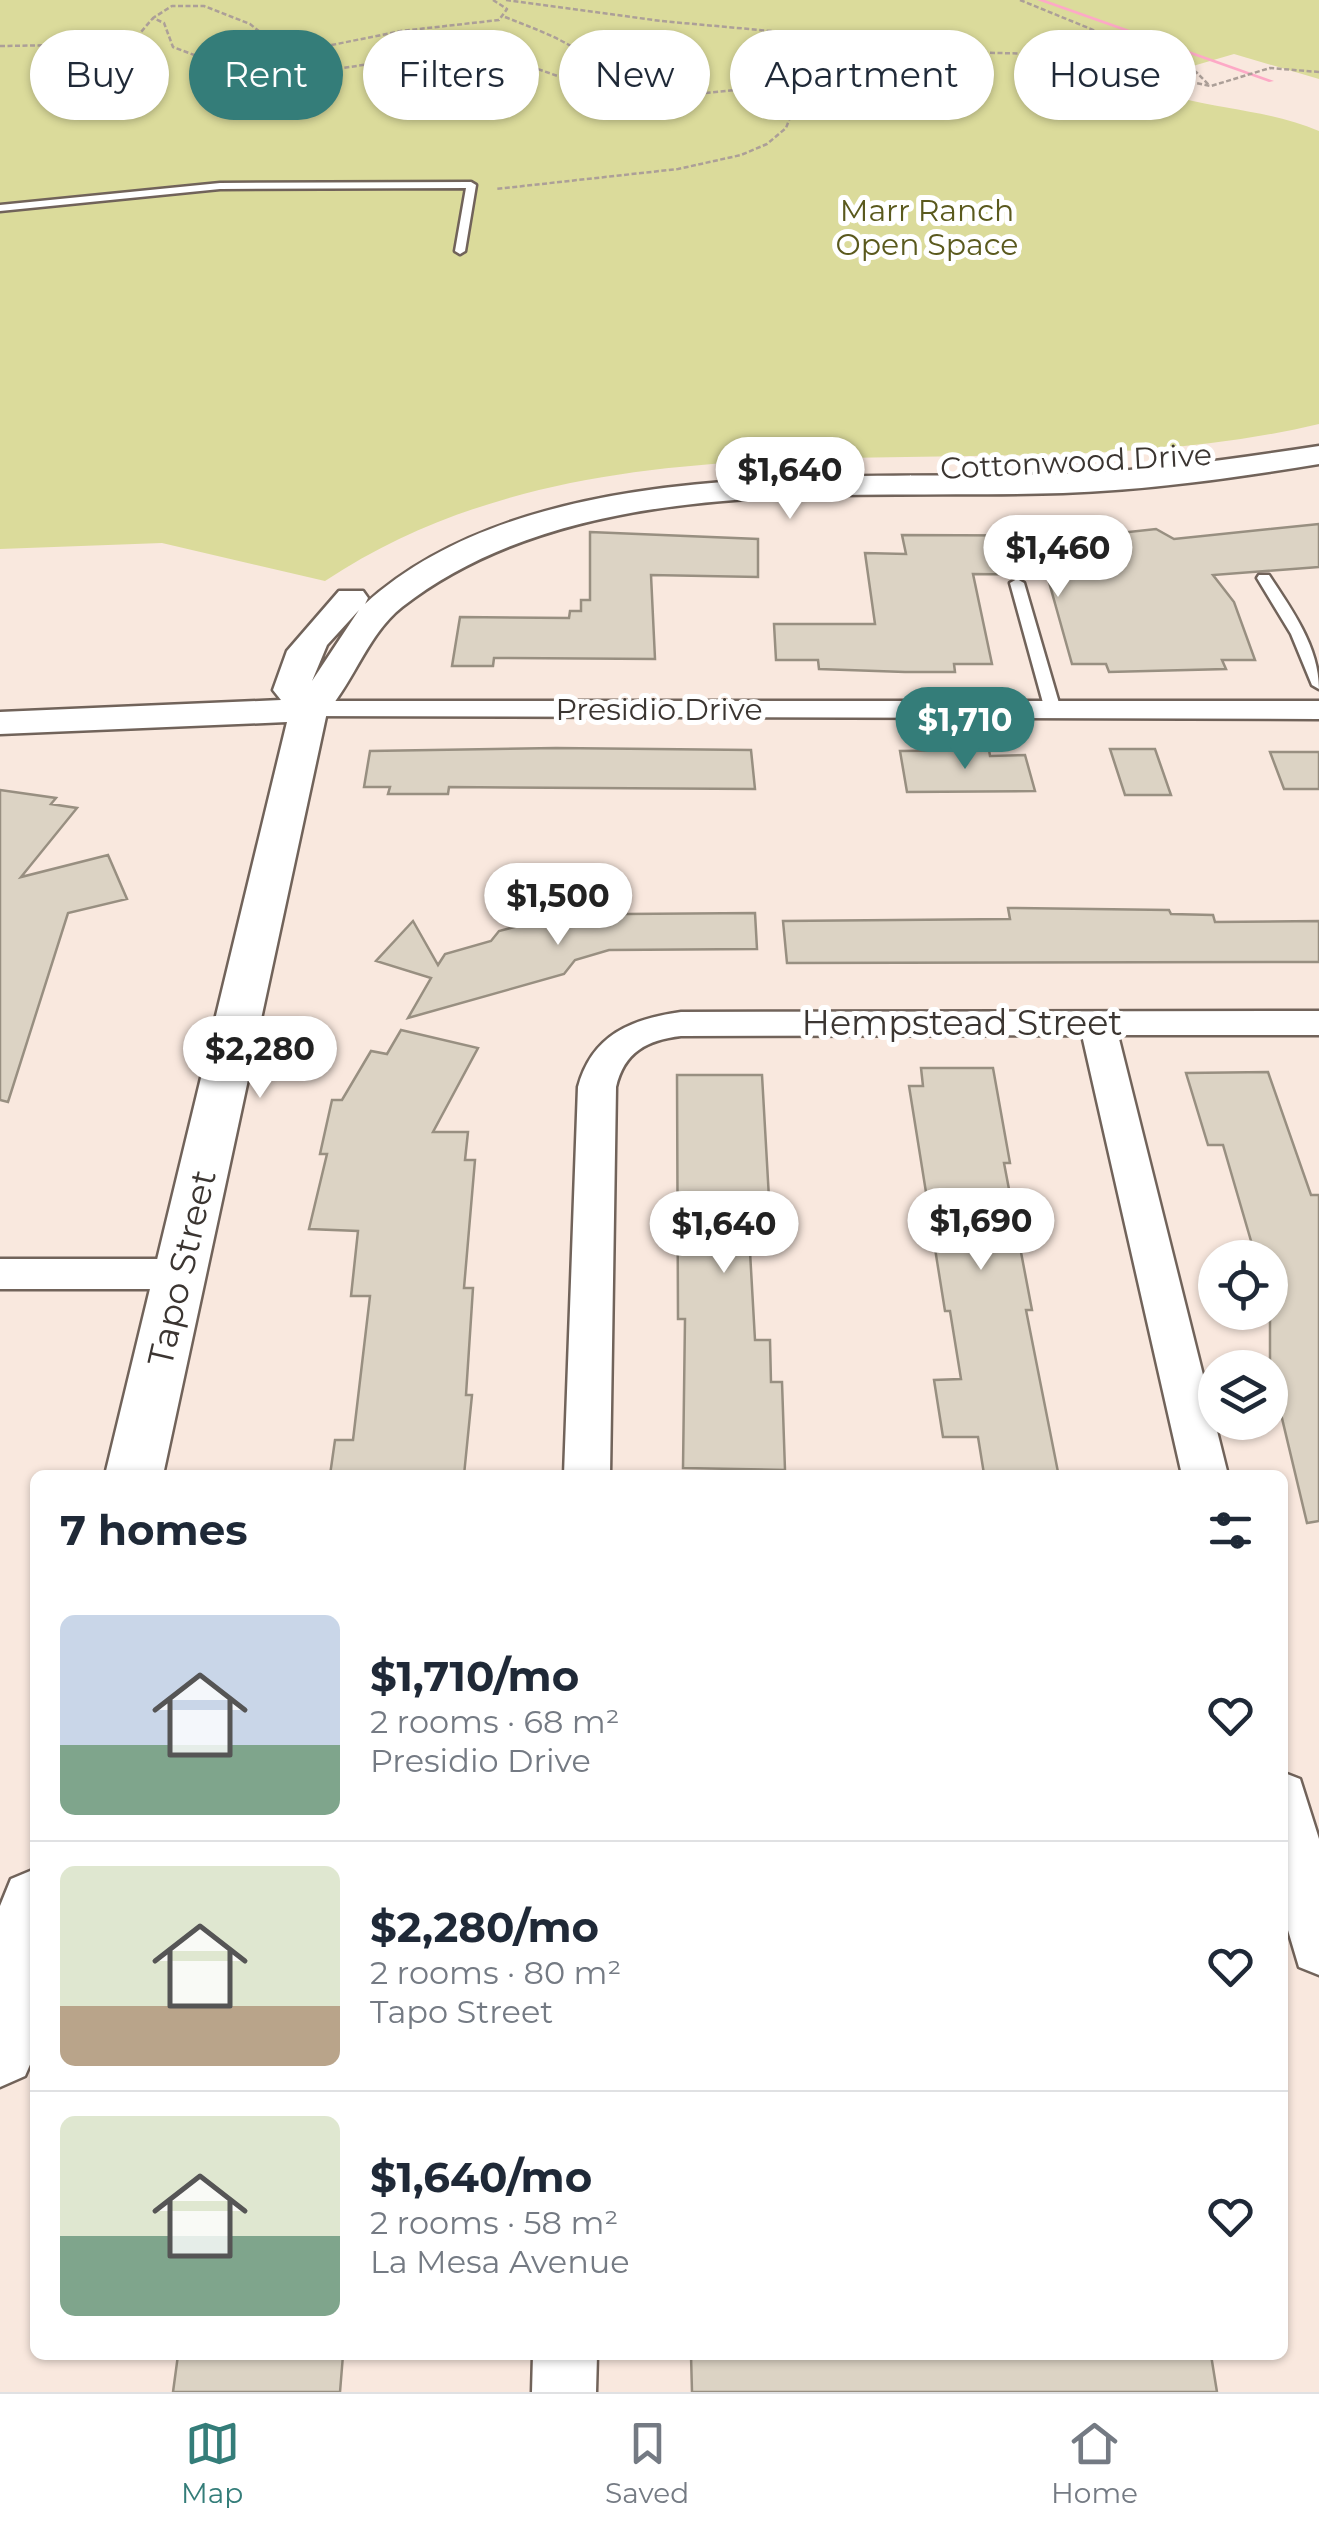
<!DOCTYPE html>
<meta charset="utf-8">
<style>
:root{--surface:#fff;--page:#f6f6f7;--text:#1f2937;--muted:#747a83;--line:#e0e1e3;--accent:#347d79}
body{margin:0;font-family:Montserrat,sans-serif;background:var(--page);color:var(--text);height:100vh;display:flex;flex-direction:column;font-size:38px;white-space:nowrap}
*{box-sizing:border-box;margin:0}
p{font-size:32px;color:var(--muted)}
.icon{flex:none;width:55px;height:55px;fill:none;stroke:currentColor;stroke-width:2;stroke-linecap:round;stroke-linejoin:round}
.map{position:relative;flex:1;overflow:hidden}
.sheet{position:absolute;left:30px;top:1470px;width:1258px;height:890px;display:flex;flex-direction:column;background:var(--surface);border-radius:15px;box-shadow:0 2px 8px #0004}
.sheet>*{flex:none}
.banner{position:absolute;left:30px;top:30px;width:1260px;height:90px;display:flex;gap:20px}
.tools{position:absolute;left:1198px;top:1240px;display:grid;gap:20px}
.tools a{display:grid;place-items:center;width:90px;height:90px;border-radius:50%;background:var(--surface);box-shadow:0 2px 8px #0004;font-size:50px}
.price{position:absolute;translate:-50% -85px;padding:0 22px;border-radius:35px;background:#fff;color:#222;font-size:32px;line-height:65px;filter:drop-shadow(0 2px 5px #0008)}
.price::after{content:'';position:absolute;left:50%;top:60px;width:30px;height:22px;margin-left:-15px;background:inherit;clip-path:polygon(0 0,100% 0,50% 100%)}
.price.active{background:var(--accent);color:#fff}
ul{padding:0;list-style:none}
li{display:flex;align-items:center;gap:30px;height:250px;padding:0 30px}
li+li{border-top:2px solid var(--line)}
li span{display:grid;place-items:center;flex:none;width:280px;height:200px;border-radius:15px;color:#555}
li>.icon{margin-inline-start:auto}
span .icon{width:120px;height:120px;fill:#fffc;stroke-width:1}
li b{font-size:42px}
h2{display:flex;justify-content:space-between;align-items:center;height:120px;padding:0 30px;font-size:42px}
.tag{padding:0 35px;border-radius:45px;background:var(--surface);box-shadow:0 2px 8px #0004;font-size:35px;line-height:90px}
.tag.active{background:var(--accent);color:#fff}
.menu{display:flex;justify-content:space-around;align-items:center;height:140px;border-top:2px solid var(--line);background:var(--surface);font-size:28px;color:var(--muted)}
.menu a{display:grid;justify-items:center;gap:5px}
.menu .active{color:var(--accent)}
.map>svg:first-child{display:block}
.green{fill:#dbdb9b}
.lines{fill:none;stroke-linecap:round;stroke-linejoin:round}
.stream{fill:#fda9c6;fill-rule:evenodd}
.building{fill:#dcd3c4;stroke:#988f81;stroke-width:2.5}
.service-casing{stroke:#71635a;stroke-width:5}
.minor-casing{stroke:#71635a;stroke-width:5}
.tertiary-casing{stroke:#71635a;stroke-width:5}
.path{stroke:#ac9f98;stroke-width:2.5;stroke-dasharray:5 2.5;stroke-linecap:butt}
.service{fill:#fff;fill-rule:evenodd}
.minor{fill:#fff;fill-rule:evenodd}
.tertiary{fill:#fff;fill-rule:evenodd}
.labels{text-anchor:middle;stroke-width:10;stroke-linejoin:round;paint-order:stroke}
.far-park-label{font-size:30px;fill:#5a591d;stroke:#fff}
.far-street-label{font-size:30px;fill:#3b3531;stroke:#fff}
.street-label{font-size:35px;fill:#3b3531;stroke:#fff}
</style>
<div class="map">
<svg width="1319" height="2392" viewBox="0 0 1319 2392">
<rect width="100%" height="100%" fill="#f9e8de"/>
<path class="green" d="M0,0H1319V79L1234,54L1186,68L1180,98C1228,110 1274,112 1319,131V424C995,501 616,388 325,581L162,543L0,549Z"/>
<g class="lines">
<path class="stream" d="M1037,0H1045L1274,81L1269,82Z"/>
</g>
<path class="building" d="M1319,524V567L1213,575L1234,602L1255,660H1222L1226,669L1109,672L1106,664H1072L1047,575L973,574L992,664H954L955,672H905L819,669L818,660H776L774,624H875L865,553L906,554L902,535L1092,536L1156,529L1174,539Z
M590,532L758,539V577L651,575L655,659L494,658L493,666H452L460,617L569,618L570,611H581V600H590Z
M556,748L751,750L755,789L449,787L448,794H388L390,787H364L370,751Z
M1110,749H1155L1171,795H1125Z
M989,750L990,756L1025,755L1035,791L907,792L900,751Z
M1270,752H1319V789H1284Z
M0,790L56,798L51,804L77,808L21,877L108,855L127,899L68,913L8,1102L0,1100Z
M619,894L624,914L755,913L757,949L609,950L575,960L564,974L408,1018L431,978L376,961L413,921L438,965L445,954L491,941L499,931L530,923L535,917Z
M1008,908L1169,910L1171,914L1213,915L1215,922L1319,921V962L787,963L783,921L1010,919Z
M401,1030L478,1048L433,1132H468L465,1160H475L464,1288H473L466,1395H472L464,1475H330L335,1440H353L370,1296H351L358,1231L309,1229L327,1154H320L332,1100H342L371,1051L387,1054Z
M921,1068H993L1010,1163H1004L1032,1310H1026L1058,1472L984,1474L978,1437H943L934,1380L961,1379L950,1311H945L909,1086H923Z
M1268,1072L1311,1195H1319V1521L1307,1523L1270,1368L1265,1363H1270V1258H1256L1223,1145H1208L1186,1073Z
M677,1075H762L770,1216H760L761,1234H749L755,1340H770L771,1382H782L785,1470L683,1468L685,1319H678Z
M178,2355H343L340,2392H173Z
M691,2355H1211L1217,2392H692Z"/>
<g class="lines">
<g class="service-casing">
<path id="service" d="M471,182L476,185L465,251L460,254L455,251L466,188L220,189L0,211V205L220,183Z
M1259,575H1269C1292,610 1319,647 1319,689L1312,685L1291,634L1257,578Z
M1017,579L1024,583L1061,710L1058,713L1053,715L1045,710L1010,583Z"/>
</g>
<g class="minor-casing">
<path id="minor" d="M309,701H1319V719L298,716L294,710L298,704Z
M1319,1011V1035H1118L1228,1475H1182L1082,1035L681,1036C647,1040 624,1052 616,1087L610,1475H564L578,1087C592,1035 631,1019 681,1012Z
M0,1259H181L196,1263L202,1274L196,1285L181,1289H0Z
M1282,1772L1300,1779L1319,1839V1975L1299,1967L1282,1910Z
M533,2355H597L596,2392H532Z"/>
</g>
<g class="tertiary-casing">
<path id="tertiary" d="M1319,446V464C1234,478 1149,490 1063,493C851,500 578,470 402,607C368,634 355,679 327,712L163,1475H105L287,722L0,734V712L281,700L273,690L287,651L339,591H363L368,598L365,604C533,451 851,481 1064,474C1150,471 1234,459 1319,446ZM359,610L312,681L327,645Z
M35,1869V2053L25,2076L0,2087V1906L11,1879Z"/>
</g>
<path class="path" d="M493,0L507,9L499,20L401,31L307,50L276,45L250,24L204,6H172L153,18L164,23L173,47L239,72L310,73L383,62L497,61L529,66L615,96L654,98L747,89L785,94L794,107L786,128L767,144L741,155L678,169L496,189
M506,0L661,21L957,48
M1020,0L1196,72L1209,85
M505,17C548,34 591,48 617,89L615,96
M0,46L63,45L93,59L117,60L153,18
M764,88L805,66L831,60L948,52L1049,54L1211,86L1270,68L1319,72"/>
<use href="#service" class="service"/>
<use href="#minor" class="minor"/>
<use href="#tertiary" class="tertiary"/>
</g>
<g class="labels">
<g class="far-park-label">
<text x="927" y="221">Marr Ranch<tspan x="927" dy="34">Open Space</tspan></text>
</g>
<g class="far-street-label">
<text transform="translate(1076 462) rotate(-3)" y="10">Cottonwood Drive</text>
<text x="659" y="720">Presidio Drive</text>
</g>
<g class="street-label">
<text x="962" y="1035">Hempstead Street</text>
<text transform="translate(182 1268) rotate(-77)" y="12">Tapo Street</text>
</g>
</g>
</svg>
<div class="tools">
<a><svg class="icon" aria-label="locate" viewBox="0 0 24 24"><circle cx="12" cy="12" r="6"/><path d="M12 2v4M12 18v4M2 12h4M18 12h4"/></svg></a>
<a><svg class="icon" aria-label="layers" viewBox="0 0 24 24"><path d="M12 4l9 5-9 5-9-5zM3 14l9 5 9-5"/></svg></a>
</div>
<b class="price" style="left:790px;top:522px">$1,640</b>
<b class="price" style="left:1058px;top:600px">$1,460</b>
<b class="price active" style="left:965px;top:772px">$1,710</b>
<b class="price" style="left:558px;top:948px">$1,500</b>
<b class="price" style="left:260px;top:1101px">$2,280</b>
<b class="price" style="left:981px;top:1273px">$1,690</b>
<b class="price" style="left:724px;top:1276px">$1,640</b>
<div class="banner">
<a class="tag">Buy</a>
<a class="tag active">Rent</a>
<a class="tag">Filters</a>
<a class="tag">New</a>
<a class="tag">Apartment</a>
<a class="tag">House</a>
</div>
<section class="sheet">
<h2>7 homes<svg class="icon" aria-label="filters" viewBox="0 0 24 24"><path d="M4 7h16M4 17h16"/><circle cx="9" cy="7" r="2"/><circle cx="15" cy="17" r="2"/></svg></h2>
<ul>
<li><span style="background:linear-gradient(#c9d6e8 65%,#7fa58c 0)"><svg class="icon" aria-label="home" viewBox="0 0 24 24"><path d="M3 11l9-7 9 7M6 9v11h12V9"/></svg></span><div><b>$1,710/mo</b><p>2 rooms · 68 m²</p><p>Presidio Drive</p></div><svg class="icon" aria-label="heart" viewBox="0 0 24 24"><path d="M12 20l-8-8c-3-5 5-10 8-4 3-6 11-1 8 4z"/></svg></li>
<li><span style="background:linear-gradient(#dfe7d0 70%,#b9a48a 0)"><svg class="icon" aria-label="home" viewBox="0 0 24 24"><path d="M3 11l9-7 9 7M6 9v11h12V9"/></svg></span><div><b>$2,280/mo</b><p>2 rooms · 80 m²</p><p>Tapo Street</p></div><svg class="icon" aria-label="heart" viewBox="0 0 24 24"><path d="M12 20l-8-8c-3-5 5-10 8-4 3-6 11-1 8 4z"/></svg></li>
<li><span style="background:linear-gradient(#dfe7d0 60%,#7fa58c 0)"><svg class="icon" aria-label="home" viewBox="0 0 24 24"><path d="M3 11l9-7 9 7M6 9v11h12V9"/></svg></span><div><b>$1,640/mo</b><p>2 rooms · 58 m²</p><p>La Mesa Avenue</p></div><svg class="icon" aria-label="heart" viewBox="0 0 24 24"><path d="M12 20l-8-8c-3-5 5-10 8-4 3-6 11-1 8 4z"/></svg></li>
</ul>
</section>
</div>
<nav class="menu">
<a class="active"><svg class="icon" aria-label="map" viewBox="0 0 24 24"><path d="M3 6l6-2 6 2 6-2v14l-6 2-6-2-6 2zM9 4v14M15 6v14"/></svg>Map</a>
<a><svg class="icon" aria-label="saved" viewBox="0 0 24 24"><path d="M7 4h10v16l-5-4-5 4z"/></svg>Saved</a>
<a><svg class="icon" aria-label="home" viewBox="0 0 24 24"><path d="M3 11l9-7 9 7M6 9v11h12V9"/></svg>Home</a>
</nav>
